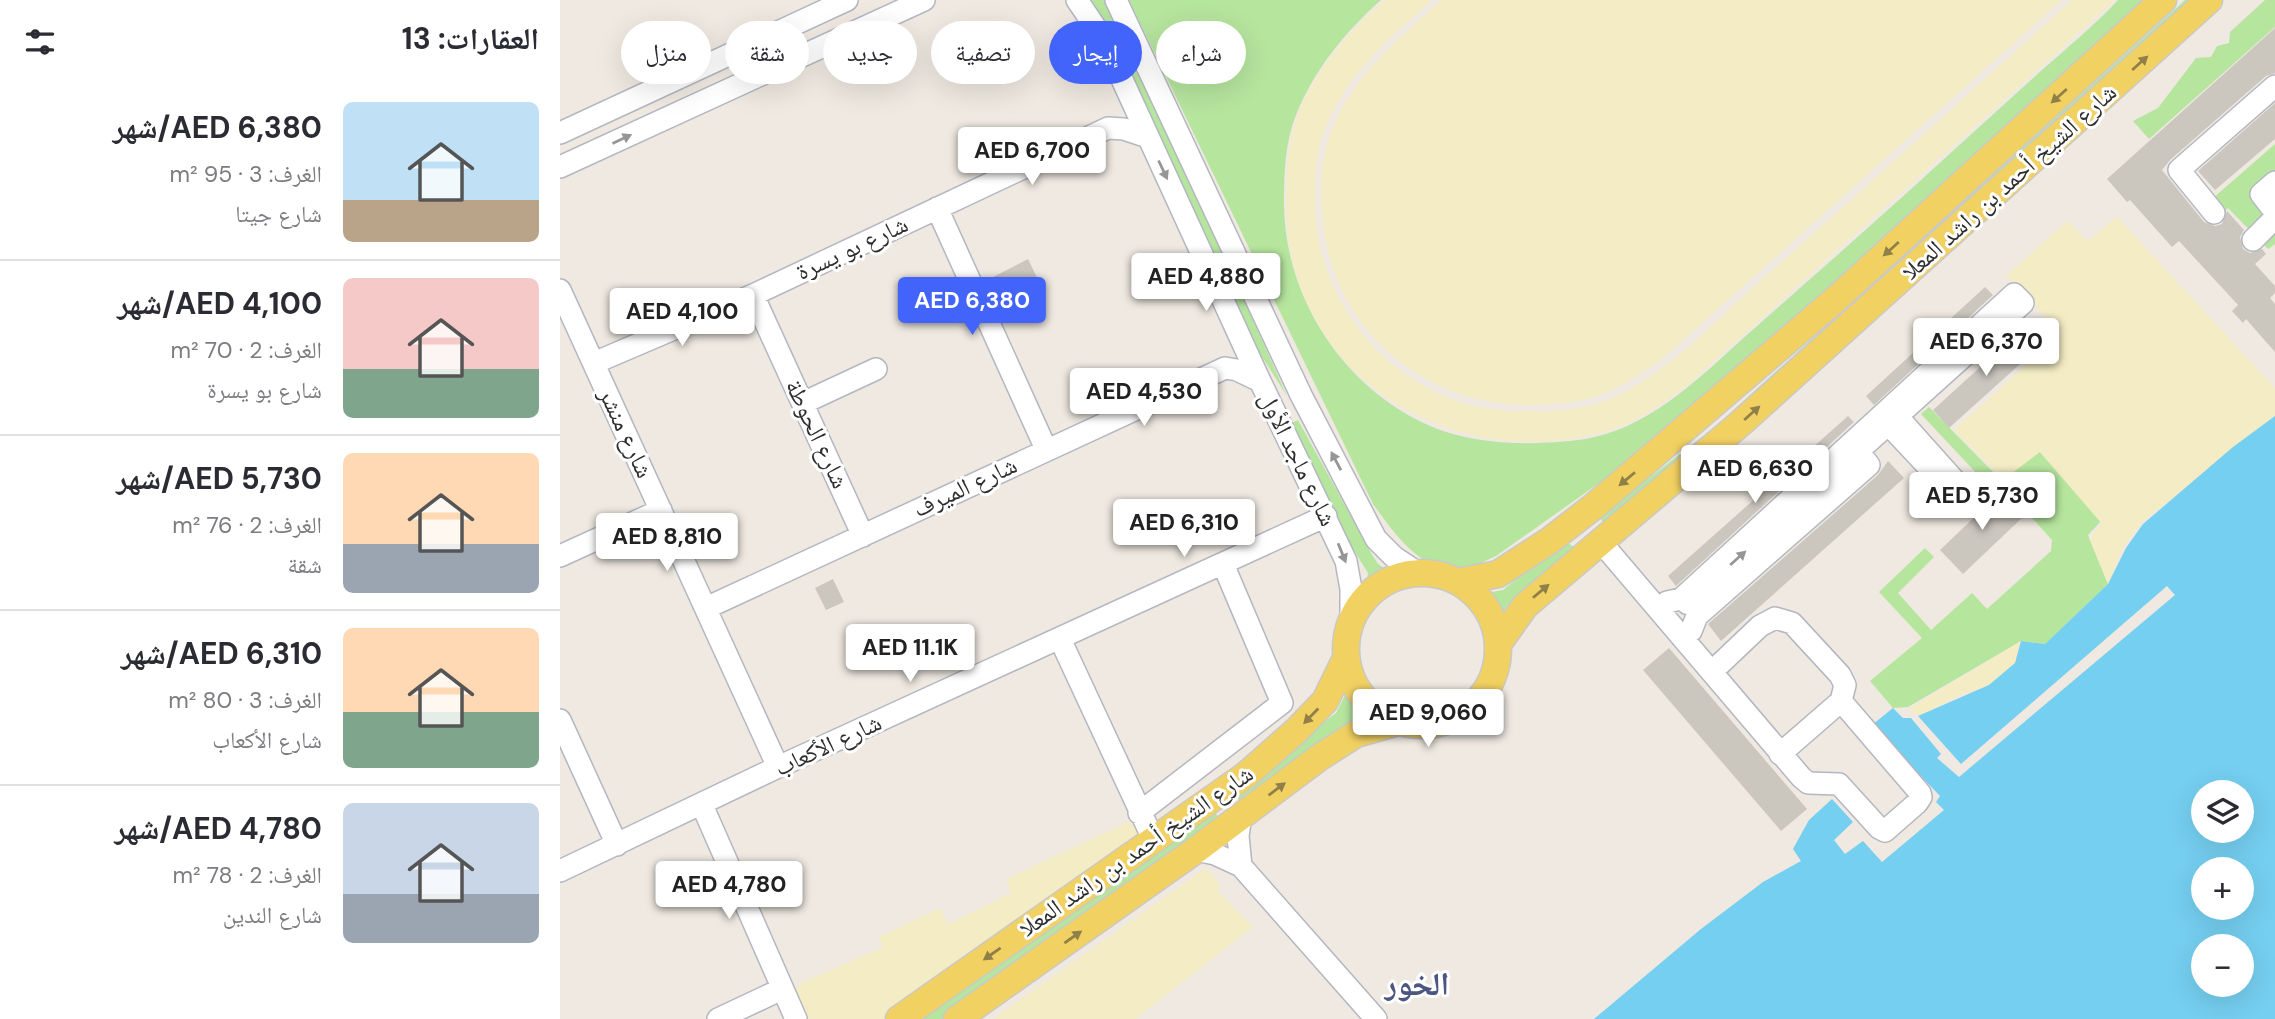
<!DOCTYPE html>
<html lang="ar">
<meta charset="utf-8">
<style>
:root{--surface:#fff;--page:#f2f2f3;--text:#2b2b33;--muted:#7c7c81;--line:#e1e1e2;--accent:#4264fb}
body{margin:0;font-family:"DM Sans","Noto Naskh Arabic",sans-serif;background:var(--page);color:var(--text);direction:rtl;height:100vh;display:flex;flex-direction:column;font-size:26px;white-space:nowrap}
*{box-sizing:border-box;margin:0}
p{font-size:23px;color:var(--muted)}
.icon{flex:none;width:38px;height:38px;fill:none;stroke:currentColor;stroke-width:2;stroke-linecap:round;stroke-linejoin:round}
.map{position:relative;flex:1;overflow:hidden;direction:ltr}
.details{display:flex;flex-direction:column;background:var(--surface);width:560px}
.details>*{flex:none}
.hud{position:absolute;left:21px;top:21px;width:665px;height:63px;direction:rtl;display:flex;gap:14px}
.controls{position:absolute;left:1631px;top:780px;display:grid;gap:14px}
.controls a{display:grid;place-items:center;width:63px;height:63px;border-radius:50%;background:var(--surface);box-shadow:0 7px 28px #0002;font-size:35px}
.price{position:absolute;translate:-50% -60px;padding:0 16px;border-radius:7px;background:#fff;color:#222;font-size:23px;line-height:46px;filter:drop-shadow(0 2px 4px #0008)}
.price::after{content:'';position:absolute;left:50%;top:42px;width:21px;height:16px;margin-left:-10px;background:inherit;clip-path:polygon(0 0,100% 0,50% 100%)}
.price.current{background:var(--accent);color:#fff}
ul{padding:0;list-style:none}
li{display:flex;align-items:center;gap:21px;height:175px;padding:0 21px}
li+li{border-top:2px solid var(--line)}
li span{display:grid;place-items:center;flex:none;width:196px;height:140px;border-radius:10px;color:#555}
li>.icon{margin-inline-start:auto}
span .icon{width:84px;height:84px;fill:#fffc;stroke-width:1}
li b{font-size:30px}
h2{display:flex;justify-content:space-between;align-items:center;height:84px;padding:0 21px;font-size:30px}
.chip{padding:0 24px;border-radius:32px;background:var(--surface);box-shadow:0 7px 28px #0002;font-size:24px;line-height:63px}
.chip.current{background:var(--accent);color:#fff}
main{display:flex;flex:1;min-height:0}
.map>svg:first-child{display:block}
.green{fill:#b6e59e}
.sand{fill:#f3ecc5}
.water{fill:#75cff0;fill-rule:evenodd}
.building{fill:#cbc7bf}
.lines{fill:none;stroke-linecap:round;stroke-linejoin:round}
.minor-casing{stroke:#b4b7c1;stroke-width:24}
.major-casing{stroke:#c9c9c9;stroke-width:29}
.minor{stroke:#fff;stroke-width:21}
.major{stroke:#f2d163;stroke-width:26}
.oneway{fill:#908048}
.oneway2{fill:#969696}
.labels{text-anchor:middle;stroke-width:6;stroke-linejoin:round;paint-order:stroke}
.street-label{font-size:24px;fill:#2e2e2e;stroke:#fff}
.district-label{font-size:32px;font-weight:bold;fill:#4d5680;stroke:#fff}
</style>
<main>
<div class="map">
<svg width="1715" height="1019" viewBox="0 0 1715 1019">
<rect width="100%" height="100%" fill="#efe9e1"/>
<path class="green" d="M530,0H550L727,396L690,338L557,47Z
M569,0H821C785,32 754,70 736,115C725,143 724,173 724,203C724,301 789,397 883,431C913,441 946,444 978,443C1000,442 1024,441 1046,434C1105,416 1150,367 1196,327C1247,282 1299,236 1350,190C1394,150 1438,110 1482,70C1508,47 1535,25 1558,0H1597L1161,397L936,556C927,560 916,566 906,568C861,575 836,535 813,504Z
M1625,0H1645L1047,527L1039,517L1156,426Z
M1705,0H1715V27L1589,139L1573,121L1598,108L1636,58L1651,57L1657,46L1669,43L1670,32Z
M1715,144V244L1708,249L1668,208L1666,210L1652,199Z
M1369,407L1437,476L1451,474L1479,451L1541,521L1528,535L1548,584L1485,644L1461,641L1348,707L1333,708L1310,681L1362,638L1319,592L1365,548L1374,557L1338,593L1371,630L1412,593L1427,609L1491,551L1492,540L1443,486L1435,493L1361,414Z
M738,420L811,553L818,564L831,573L806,586L808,573L758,492L727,425Z
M1005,540L1016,549L946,607L939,621L929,602L921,594L943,590Z
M788,689L800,709L810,717L683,806L674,793L776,713Z
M653,810L660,819L383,1019H358Z"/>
<path class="sand" d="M825,0H872C829,40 790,69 766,126C756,150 755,175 755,201C755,288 810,367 891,399C918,410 950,412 979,411C998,411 1018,409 1036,404C1097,385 1152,324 1199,282C1304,189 1408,94 1512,0H1555L1126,386C1100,405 1074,424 1043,432C885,474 725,371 726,202C726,173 728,146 737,118C753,72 789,32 825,0Z
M882,0H1502L1103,358C1082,373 1060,389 1034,397C1016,403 996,404 977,405C871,408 780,338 764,231C759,198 759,158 773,127C799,69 837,41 882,0Z
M1557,217L1715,388V416L1581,523L1564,546L1548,584L1529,538L1542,524L1480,452L1451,474H1438L1394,430L1502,333L1446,276L1507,221L1528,241Z
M1461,641L1455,663L1429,685L1398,696L1358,716L1349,709Z
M572,820L582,837L328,1019H249L233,991L243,982L323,947L319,937L380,908L388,924L451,893L446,879Z
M646,868L660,884L658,891L693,927L575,1019H433Z"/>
<path class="water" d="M1715,416V1019H1034L1141,929L1203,882L1241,861L1233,849L1249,820L1272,799L1293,822L1274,840L1285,854L1303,841L1322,862L1384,810L1376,802L1380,796L1312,725L1333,708L1343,718H1351L1381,754L1377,758L1399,777L1615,595L1607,586L1401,764L1358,716L1429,685L1455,663L1461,641L1485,644L1548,584L1566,548L1583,524L1673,447ZM1643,793H1682V831H1643ZM1643,870H1682V908H1643ZM1643,947H1682V985H1643Z"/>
<path class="building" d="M1715,28V73L1706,76L1610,160L1602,170L1644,222L1655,226L1662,224L1667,211L1684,230L1680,237L1683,249L1690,253L1702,249L1706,254L1695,264L1715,286V293L1710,298L1715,304V352L1686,319L1683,323L1672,311L1678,305L1619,241L1612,247L1570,200L1567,202L1547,179Z
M1715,103V139L1655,190L1638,171Z
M468,259L484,292L471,298L469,294L460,298L454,285L440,292L433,277Z
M1425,287L1433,295L1314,405L1306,396Z
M1463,328L1480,346L1389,428L1373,410Z
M1288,416L1294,422L1116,586L1108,576Z
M1328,461L1344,478L1161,641L1148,624L1318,475Z
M1442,491L1465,515L1403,574L1380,550Z
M273,579L284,602L266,610L255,588Z
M1109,648L1247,809L1221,831L1083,670Z"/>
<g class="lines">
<g class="minor-casing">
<path id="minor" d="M517,0L544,40L700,381L786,561L791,589V620
M556,0L741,395L816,539L834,557L858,573
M0,133L287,0
M0,167L364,0
M1715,182L1701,194L1715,212
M377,208L486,449
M1654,213L1619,170L1715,86
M1693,240L1715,218
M0,290L218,767
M193,295L303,536
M34,363L193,295L548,128L564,129L588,137
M243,403L316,369
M1324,417L1336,415L1412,500L1405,506L1327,423L1329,411
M1040,541L1241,777L1248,783L1279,784L1319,828L1325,831L1357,803L1361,797L1360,793L1281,701
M0,556L101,510
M1107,602L1121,599L1454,294L1463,303L1128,604
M146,608L665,368L677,370L700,381
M1131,631L1137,616L1309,465L1292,443
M500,639L594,841
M1160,664L1200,626L1215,618L1232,623L1280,675L1285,685L1281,701L1220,754
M0,720L57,845
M142,805L236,1019
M579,813L722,703L663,564
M681,816L678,836L681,866
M636,850L655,854L681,866L816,1019
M0,871L218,767L766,516
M158,1019L222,989"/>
</g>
<g class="major-casing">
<path id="major" d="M786 649a76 76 0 1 1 152 0a76 76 0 1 1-152 0Z
M898,582L938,574L989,541L1033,507L1276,299L1603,0
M938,644L965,606L1182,422L1649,0
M339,1019L686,775L736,731L765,701L786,658
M397,1019L636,850L760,757L796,734L838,722"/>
</g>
<use href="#minor" class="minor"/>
<use href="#major" class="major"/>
</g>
<defs><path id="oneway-solid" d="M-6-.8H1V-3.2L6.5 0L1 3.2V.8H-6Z" transform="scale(1.75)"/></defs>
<g class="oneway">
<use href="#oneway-solid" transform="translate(1580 63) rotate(-42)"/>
<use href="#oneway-solid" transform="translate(1499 96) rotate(138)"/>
<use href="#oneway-solid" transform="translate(1331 249) rotate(138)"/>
<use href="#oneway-solid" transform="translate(1192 413) rotate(-42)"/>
<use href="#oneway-solid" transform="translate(1067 479) rotate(140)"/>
<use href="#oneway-solid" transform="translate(981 591) rotate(-40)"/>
<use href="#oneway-solid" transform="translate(751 716) rotate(134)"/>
<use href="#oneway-solid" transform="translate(717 789) rotate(-37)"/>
<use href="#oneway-solid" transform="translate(513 937) rotate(-35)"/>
<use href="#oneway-solid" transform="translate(432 954) rotate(145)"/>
</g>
<g class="oneway2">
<use href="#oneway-solid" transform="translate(62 139) rotate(-25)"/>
<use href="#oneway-solid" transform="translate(603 170) rotate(65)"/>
<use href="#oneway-solid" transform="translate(776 461) rotate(-118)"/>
<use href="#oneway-solid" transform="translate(782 553) rotate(68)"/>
<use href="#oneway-solid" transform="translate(1178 558) rotate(-42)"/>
</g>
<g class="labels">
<g class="street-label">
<text transform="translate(1449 182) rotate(-42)" y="8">شارع الشيخ أحمد بن راشد المعلا</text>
<text transform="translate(292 248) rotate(-25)" y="8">شارع بو يسرة</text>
<text transform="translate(66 433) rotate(65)" y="8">شارع منشر</text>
<text transform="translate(257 434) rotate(65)" y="8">شارع الحوطة</text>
<text transform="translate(738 459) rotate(64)" y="8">شارع ماجد الأول</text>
<text transform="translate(405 487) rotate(-25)" y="8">شارع الميرف</text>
<text transform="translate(268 745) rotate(-25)" y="8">شارع الأكعاب</text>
<text transform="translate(576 851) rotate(-35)" y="8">شارع الشيخ أحمد بن راشد المعلا</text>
</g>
<g class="district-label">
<text x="857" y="995">الخور</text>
</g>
</g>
</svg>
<div class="controls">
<a><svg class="icon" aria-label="layers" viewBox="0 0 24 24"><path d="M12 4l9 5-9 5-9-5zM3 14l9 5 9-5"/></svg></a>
<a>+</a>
<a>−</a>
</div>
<b class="price" style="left:472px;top:187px">AED 6,700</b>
<b class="price" style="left:646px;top:313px">AED 4,880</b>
<b class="price current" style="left:412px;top:337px">AED 6,380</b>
<b class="price" style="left:122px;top:348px">AED 4,100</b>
<b class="price" style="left:1426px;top:378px">AED 6,370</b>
<b class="price" style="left:584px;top:428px">AED 4,530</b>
<b class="price" style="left:1195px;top:505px">AED 6,630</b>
<b class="price" style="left:1422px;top:532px">AED 5,730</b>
<b class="price" style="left:624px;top:559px">AED 6,310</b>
<b class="price" style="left:107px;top:573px">AED 8,810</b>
<b class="price" style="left:350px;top:684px">AED 11.1K</b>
<b class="price" style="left:868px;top:749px">AED 9,060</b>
<b class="price" style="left:169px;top:921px">AED 4,780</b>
<div class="hud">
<a class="chip">شراء</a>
<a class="chip current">إيجار</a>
<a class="chip">تصفية</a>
<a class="chip">جديد</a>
<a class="chip">شقة</a>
<a class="chip">منزل</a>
</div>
</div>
<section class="details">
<h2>العقارات: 13<svg class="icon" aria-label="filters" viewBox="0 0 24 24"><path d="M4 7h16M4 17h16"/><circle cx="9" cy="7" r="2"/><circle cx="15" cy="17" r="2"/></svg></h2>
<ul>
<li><span style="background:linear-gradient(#bfe0f5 70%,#b9a48a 0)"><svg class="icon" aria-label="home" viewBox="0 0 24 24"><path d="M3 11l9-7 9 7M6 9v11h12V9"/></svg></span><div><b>AED 6,380/شهر</b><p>الغرف: 3 · 95 m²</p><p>شارع جيتا</p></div></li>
<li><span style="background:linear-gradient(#f6c9c9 65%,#7fa58c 0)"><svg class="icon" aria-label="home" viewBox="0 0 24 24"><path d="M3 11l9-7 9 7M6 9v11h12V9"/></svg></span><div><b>AED 4,100/شهر</b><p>الغرف: 2 · 70 m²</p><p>شارع بو يسرة</p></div></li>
<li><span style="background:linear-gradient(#ffd9b3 65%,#9aa5b1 0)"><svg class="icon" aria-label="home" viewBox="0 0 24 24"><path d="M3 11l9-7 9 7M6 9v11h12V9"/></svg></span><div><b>AED 5,730/شهر</b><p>الغرف: 2 · 76 m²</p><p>شقة</p></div></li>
<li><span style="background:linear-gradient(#ffd9b3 60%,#7fa58c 0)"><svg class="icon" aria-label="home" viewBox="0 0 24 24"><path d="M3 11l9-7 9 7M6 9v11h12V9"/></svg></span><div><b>AED 6,310/شهر</b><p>الغرف: 3 · 80 m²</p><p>شارع الأكعاب</p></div></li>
<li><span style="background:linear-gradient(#c9d6e8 65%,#9aa5b1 0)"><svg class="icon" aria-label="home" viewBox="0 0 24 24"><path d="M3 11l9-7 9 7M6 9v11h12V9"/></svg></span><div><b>AED 4,780/شهر</b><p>الغرف: 2 · 78 m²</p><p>شارع الندين</p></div></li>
</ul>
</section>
</main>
